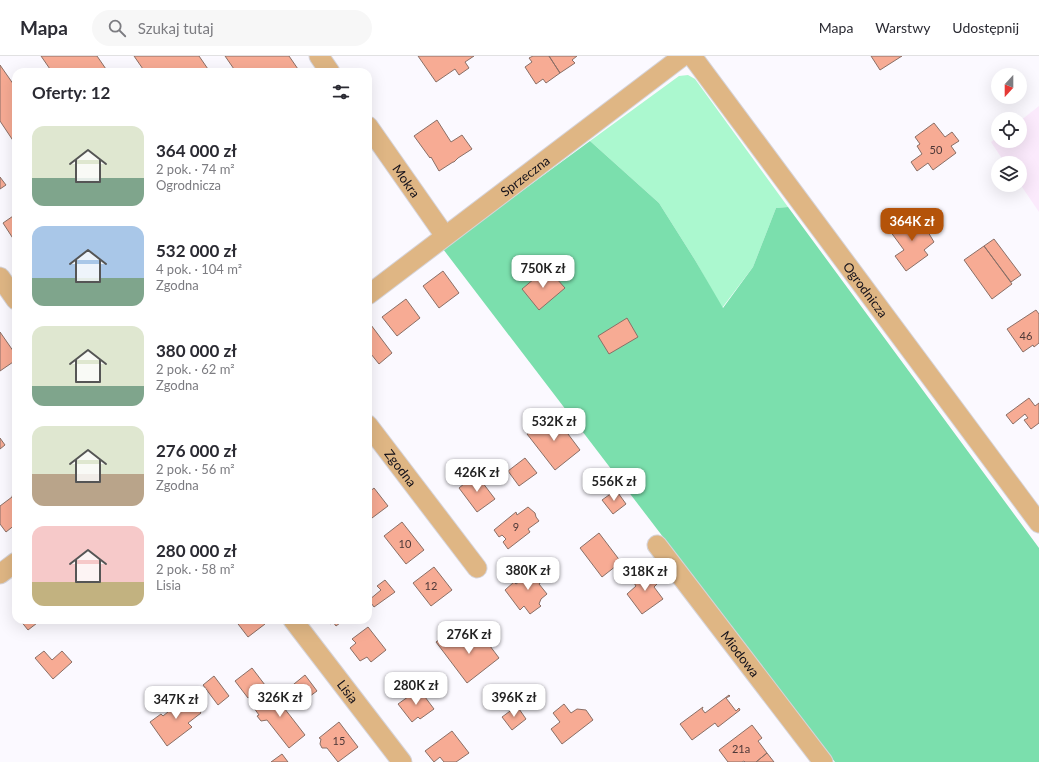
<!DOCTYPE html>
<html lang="pl">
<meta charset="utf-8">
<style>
:root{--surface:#fff;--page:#f7f7f7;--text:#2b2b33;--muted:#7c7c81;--line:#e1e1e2;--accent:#b45309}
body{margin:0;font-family:Lato,sans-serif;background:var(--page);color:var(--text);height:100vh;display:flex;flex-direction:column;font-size:15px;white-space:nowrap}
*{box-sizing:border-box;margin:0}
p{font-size:13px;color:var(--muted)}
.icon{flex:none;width:22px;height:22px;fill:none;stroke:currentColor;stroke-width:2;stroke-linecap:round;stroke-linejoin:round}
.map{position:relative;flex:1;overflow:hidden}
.drawer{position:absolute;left:12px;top:12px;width:360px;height:556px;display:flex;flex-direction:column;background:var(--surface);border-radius:12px;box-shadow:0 4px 16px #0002}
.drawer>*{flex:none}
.needle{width:26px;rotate:201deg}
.controls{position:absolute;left:991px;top:12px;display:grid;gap:8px}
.controls a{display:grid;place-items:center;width:36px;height:36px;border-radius:50%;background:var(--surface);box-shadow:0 4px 16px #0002;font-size:20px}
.price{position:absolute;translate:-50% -34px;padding:0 9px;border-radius:8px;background:#fff;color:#222;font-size:13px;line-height:26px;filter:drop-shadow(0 1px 2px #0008)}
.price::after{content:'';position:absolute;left:50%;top:24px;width:12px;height:9px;margin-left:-6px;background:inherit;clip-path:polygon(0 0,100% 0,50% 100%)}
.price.active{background:var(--accent);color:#fff}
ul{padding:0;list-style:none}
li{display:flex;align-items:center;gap:12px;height:100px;padding:0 20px}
li span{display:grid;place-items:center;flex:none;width:112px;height:80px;border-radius:12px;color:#555}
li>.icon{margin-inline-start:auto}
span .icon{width:48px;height:48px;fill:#fffc;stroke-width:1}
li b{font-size:17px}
h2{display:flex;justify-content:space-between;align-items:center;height:48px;padding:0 20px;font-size:17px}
header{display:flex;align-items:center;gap:24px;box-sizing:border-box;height:56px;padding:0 20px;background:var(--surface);border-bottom:1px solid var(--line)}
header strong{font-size:19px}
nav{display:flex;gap:22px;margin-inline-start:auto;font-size:14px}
.search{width:280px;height:36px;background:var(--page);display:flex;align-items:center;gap:10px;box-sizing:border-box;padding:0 14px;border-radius:22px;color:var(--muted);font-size:15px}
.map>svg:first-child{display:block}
.industrial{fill:#fbeafc}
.green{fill:#abf8cf}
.forest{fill:#7bdfad}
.building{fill:#f7ab94;stroke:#8a6f66}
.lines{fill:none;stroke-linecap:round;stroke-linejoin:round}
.minor-casing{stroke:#d6d4da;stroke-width:21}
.minor{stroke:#dfb684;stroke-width:19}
.labels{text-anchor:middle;stroke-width:4;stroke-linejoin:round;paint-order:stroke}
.number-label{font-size:11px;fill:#4d3838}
.street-label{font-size:13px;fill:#14111a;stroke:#fff}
</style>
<header>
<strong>Mapa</strong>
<div class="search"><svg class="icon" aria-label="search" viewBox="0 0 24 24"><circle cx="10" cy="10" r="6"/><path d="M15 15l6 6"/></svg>Szukaj tutaj</div>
<nav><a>Mapa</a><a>Warstwy</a><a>Udostępnij</a></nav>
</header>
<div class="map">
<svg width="1039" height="706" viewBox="0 0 1039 706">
<rect width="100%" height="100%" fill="#fbf9ff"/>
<path class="industrial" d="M1039,50V156L1020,128V107H1005L991,86L998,81V85H1020V65Z"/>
<path class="green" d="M688,19L695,23L788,151L776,152L753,211L722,252L695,204L659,147L590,85L679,20Z"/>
<path class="forest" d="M590,85L659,147L695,204L723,252L753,211L776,152L788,151L1039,492V706H835L443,193Z"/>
<path class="building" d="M41,0H97L108,16H52Z
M134,0H199L210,16H145Z
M225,0H289L300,16H236Z
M418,0H474L465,6L469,12L459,19L455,13L436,26Z
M533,0H549L560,17L546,27L543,23L536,28L525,11L532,6L529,2Z
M549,0H577L572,4L575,7L560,17Z
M871,0H902L880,14Z
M0,9L16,32V89L0,65Z
M437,64L451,86L462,79L472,93L458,102L454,106H453L439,115L431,101L430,102L414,80Z
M934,67L945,81L952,76L959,85L951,90L956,97L933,114L928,107L917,115L911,106L922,98L917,90L920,88L915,81Z
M0,121L6,129L0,133Z
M16,158V183L14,184L3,167Z
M909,161L914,169L919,165L921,167L922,166L934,186L924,194L928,199L906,215L895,200L904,194L890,175L898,169L899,166L902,163L906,164Z
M994,183L1021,219L1011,226L984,190Z
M984,190L1012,228L992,243L964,204Z
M547,212L565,232L539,254L522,233Z
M443,215L459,237L439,252L423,230Z
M406,243L420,262L397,280L382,261Z
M1036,254L1039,258V287L1034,291L1033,289L1023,296L1007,273Z
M627,262L638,281L609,298L598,280Z
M371,269L392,297L379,308L371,298L368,300V272Z
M0,276L16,299V304L0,315Z
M1029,342L1035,350L1039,347V367L1031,373L1024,364L1028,362L1025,358L1013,368L1006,359Z
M553,358L580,394L555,414L527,378Z
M0,382L5,389L0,393Z
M525,402L537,417L519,430L508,415Z
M476,418L495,443L477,456L459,432Z
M374,432L388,450L368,465V437Z
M16,434V468L6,476L0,468V450L12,441L13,437Z
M616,434L626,448L613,458L602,444Z
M528,451L535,457L536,461L539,465L528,473L530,476L508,493L503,486L506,483L502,479L499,481L494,474L516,456L517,459Z
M402,466L424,494L406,508L384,480Z
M599,477L621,506L602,521L580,492Z
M434,511L452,534L431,550L413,527Z
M535,511L545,523L539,528L547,538L541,543L539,548L541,550L530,558L524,550L520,554L505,534L514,526L516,528L527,520L525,518Z
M646,513L657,528L654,531L663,543L642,558L627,538L636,530L632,524Z
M385,524L395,536L374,551L369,544L381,534L377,530Z
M20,564H41L28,574Z
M235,564H261L265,568L248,581Z
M327,564H344L336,570L333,566L330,568Z
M368,571L386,594L371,606L367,601L360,605L350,592L356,587L352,583Z
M451,575L462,590L479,576L484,582H488L491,586L490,590L499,602L467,627L436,586Z
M44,595L52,604L62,595L72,606L53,623L35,602Z
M252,612L265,629L248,642L235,625Z
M305,619L317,635L295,651L283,637Z
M214,620L229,640L218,649L203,629Z
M279,632L287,642L281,648L305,679L289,692L267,664L261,665L257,660L259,659L254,652Z
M419,633L434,653L420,663L418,661L412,666L398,648Z
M186,638L201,657L188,667L192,671L167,690L150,666L161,658L163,660L174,651L172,649Z
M729,639L730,640L726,642L736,655L739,652L740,654L718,671L715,667L692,684L680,668L703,651L702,653L705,657Z
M564,648L571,657L577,653L586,654L593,664L562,688L551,673L560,666L553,657Z
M517,650L526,663L512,674L502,661Z
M339,666L358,691L338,706L327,692H322L320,688L321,683L319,682Z
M752,669L762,682L758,685L767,697L756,706H745L744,705L742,706H728L719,694Z
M452,675L469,697L456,706H444L440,701L434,706L425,695Z
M767,697L774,706H756Z
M282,698L288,706H271Z"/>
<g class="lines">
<g class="minor-casing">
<g id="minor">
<path d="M319,0L330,16"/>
<path id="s1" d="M692,0L1039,467"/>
<path id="s2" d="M368,70L445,180"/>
<path d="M0,221L16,244"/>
<path id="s3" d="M368,239L683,0"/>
<path id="s4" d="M368,369L477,512"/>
<path id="s5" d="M657,489L823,706"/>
<path d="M0,518L16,506"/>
<path id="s6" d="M293,564L402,706"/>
</g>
</g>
<use href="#minor" class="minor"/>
</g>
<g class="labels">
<g class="number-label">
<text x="936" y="98">50</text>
<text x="1026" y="284">46</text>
<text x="516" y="475">9</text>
<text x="405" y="492">10</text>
<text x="431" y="534">12</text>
<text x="339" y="689">15</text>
<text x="741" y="697">21a</text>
</g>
<g class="street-label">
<text dy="5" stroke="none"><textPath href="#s3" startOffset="197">Sprzeczna</textPath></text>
<text dy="5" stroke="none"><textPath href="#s2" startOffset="67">Mokra</textPath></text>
<text dy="5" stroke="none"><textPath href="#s1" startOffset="291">Ogrodnicza</textPath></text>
<text dy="5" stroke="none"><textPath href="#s4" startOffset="54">Zgodna</textPath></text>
<text dy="5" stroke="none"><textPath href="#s5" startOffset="137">Miodowa</textPath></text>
<text dy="5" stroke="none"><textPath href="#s6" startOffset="90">Lisia</textPath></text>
</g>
</g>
</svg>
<div class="controls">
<a><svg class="needle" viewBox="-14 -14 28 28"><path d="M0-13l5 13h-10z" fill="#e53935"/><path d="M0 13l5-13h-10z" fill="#7c7c81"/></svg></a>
<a><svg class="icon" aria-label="locate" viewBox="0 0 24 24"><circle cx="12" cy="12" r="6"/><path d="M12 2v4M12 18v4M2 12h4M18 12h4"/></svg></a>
<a><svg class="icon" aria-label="layers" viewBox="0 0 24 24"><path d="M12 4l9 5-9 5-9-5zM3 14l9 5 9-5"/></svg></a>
</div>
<b class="price active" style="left:912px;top:186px">364K zł</b>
<b class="price" style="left:543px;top:233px">750K zł</b>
<b class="price" style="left:554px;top:386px">532K zł</b>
<b class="price" style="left:477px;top:437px">426K zł</b>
<b class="price" style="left:614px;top:446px">556K zł</b>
<b class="price" style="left:528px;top:535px">380K zł</b>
<b class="price" style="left:645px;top:536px">318K zł</b>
<b class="price" style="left:469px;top:599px">276K zł</b>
<b class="price" style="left:416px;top:650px">280K zł</b>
<b class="price" style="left:280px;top:662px">326K zł</b>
<b class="price" style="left:514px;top:662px">396K zł</b>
<b class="price" style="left:176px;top:664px">347K zł</b>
<section class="drawer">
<h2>Oferty: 12<svg class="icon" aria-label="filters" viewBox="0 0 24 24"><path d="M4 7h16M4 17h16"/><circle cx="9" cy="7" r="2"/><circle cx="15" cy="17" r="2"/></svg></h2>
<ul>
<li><span style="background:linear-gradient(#dfe7d0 65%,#7fa58c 0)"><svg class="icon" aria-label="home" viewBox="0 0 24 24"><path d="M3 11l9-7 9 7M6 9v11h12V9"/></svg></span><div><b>364 000 zł</b><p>2 pok. · 74 m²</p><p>Ogrodnicza</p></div></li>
<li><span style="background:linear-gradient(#a9c7e8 65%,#7fa58c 0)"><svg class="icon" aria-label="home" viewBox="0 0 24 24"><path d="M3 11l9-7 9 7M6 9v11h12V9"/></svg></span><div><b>532 000 zł</b><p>4 pok. · 104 m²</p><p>Zgodna</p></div></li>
<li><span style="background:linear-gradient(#dfe7d0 75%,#7fa58c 0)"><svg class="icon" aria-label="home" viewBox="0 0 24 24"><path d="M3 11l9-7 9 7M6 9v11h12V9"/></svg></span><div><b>380 000 zł</b><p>2 pok. · 62 m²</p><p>Zgodna</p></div></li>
<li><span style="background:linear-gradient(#dfe7d0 60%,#b9a48a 0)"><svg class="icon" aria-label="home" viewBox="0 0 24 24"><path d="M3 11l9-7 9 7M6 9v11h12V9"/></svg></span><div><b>276 000 zł</b><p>2 pok. · 56 m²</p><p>Zgodna</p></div></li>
<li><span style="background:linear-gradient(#f6c9c9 70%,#c2b280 0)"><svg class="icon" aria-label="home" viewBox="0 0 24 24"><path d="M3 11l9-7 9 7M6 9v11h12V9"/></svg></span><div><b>280 000 zł</b><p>2 pok. · 58 m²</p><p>Lisia</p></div></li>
</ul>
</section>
</div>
